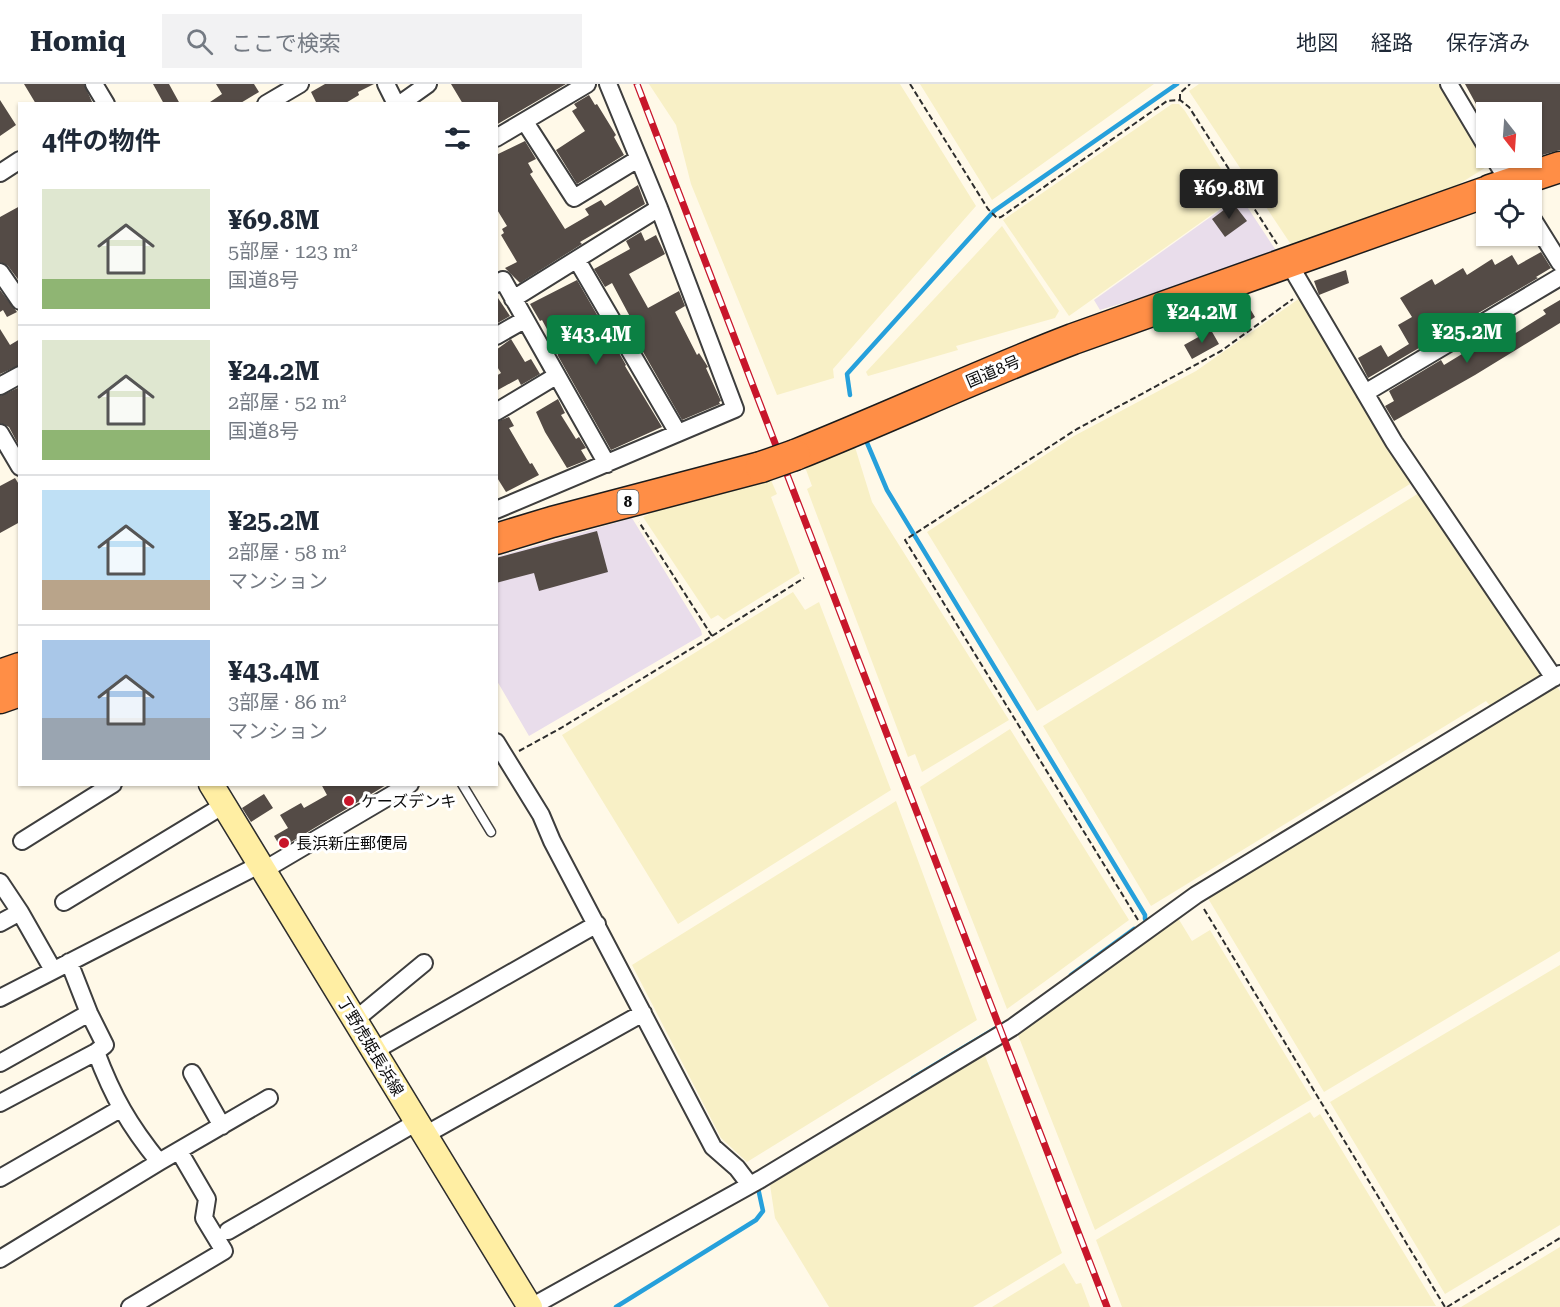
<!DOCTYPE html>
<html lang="ja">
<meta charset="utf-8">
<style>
:root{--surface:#fff;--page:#f2f2f3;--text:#1f2937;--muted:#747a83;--line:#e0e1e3;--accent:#0b8043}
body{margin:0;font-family:"Roboto Serif","Noto Sans JP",serif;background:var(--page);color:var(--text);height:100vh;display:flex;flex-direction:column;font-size:22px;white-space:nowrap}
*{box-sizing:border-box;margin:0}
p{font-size:20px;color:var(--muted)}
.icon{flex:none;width:33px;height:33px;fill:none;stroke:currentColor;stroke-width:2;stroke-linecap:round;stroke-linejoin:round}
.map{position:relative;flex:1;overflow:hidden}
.drawer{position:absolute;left:18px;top:18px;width:480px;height:684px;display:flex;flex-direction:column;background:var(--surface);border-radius:0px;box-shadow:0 2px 4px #0004}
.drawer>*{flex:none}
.needle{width:39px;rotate:163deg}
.controls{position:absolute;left:1476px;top:18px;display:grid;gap:12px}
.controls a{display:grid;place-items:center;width:66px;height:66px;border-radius:0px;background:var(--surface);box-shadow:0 2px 4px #0004;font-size:30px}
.price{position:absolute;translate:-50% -51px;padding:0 14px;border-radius:6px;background:var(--accent);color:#fff;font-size:20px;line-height:39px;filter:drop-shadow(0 2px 3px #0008)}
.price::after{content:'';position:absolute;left:50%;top:36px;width:18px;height:14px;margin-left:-9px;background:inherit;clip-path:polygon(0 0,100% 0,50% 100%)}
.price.on{background:#222;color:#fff}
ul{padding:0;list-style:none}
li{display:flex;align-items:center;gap:18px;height:150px;padding:0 24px}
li+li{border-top:2px solid var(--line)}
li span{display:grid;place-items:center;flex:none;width:168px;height:120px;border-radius:0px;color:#555}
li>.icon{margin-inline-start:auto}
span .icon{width:72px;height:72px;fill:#fffc;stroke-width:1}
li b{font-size:26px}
h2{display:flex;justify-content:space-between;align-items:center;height:72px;padding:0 24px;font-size:26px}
header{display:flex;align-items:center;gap:36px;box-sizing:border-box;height:84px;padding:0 30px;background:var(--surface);border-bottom:2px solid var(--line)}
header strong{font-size:28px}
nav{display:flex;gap:33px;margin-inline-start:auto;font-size:21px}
.search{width:420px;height:54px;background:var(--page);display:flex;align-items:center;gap:15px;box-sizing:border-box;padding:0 21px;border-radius:0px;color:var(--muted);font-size:22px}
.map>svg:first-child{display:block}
.industrial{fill:#e9ddeb}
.farmland{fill:#f8f0c6}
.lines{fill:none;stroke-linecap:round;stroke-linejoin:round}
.stream{stroke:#26a0db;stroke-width:4.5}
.building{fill:#544b46}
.lane-casing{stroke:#3e3e3e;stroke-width:11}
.street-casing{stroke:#3e3e3e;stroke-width:20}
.secondary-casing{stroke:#2d2d2d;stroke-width:27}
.highway-casing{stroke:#1c1c1c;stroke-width:33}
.path{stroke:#2d2d2d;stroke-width:2;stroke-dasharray:6 3;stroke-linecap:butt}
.lane{stroke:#fff;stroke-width:8}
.street{stroke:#fff;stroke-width:16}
.secondary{stroke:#ffeea3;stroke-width:24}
.highway{stroke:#ff8e46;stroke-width:30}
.rail-casing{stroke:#c8162b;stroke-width:7}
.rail{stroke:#fff;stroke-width:4.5;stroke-dasharray:14;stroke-linecap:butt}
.highway-bridge-casing{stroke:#1c1c1c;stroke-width:33;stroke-linecap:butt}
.highway-bridge{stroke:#ff8e46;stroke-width:30}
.poi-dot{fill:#c8162b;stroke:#fff;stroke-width:2}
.labels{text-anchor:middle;stroke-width:6;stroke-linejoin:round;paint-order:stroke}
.shield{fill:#fff;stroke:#545454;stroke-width:1.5}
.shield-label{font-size:15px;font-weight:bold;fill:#0b0b0b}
.street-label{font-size:16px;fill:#0b0b0b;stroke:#fff}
.poi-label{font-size:16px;fill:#0b0b0b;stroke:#fff;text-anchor:start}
</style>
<header>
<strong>Homiq</strong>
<div class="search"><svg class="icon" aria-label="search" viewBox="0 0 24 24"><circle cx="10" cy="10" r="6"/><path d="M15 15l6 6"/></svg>ここで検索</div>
<nav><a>地図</a><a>経路</a><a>保存済み</a></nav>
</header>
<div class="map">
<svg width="1560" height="1223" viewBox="0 0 1560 1223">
<rect width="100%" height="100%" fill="#fff9e8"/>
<path class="industrial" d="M1240,112L1279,171L1100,226L1094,216Z
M632,434L701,546L702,551L529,652L497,597L496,473Z"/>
<path class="farmland" d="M649,0H900L976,122L833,285L834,294L777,311L691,100L676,41Z
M920,0H1154L992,116Z
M1199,0H1439L1488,82L1443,110L1292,162L1189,7Z
M1172,20H1179L1185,27L1238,112L1069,232L1003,136Z
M1002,142L1059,227L1055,234L956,262L958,266L868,292L866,288Z
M1300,214L1415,397L1037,627L927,448L1074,352L1196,287Z
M855,363L872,418L1009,636L922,688L915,670L908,673L807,405L812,402L805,383Z
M770,394L777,410L771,413L800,489L724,536L718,531L711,535L643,433L661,424Z
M1419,409L1539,585V596L1492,624L1486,617L1151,822L1043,642Z
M793,508L805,526L819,518L891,706L678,840L562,651Z
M1556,601L1560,607V867L1324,1008L1206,811Z
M1010,645L1129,836L1007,925L920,703Z
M896,717L977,936L747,1078L721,1054L632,881Z
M1178,834L1192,857L1210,846L1312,1015L1095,1146L1018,951Z
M1560,881V1141L1445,1210L1330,1018Z
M984,969L1062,1169L973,1223H829L775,1134L770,1101Z
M1310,1028L1314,1034L1320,1030L1436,1222L1122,1223L1096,1156Z
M1560,1163V1223H1461Z
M1064,1179L1076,1200L1081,1199L1090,1223H992Z"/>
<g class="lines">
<path class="stream" d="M850,311L847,290L994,127L1177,0
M865,354L887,406L1145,831V835
M1071,891L1134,845
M913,994L998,943
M616,1223L756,1136L763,1127L758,1104"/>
</g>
<path class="building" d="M24,0H84L93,20H36Z
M153,0H169L180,20H164Z
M216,0H254L259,8L239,20H207L222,10Z
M325,0H374L358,8L359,11L344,20H317L311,8Z
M451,0H566L496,41V20H463Z
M1465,0H1560V66L1532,74V28H1486L1482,31Z
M589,11L595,21L597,20L616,51L614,53L624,71L577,100L556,66L585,47L572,27L577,24L574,20Z
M0,16L16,41L0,52Z
M525,57L536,75L528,79L533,88L530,90L565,145L589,131L585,125L601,116L605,122L638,101L645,120L580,158L582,160L520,199L505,184L517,178L501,151L504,149L502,145L507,142L496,124V71Z
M1233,119L1247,137L1225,153L1212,135Z
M20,122V198L8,182L0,178V133Z
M641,148L645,157L656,151L665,170L629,190L648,224L679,207L685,222L675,228L697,271L699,269L708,283L706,284L721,317L719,318L720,320L682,336L638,259L643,257L612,199L605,203L594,185L630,165L626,157Z
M1541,168L1551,184L1536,193L1538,194L1368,294L1358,274L1381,261L1388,273L1409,260L1398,241L1412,233L1400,214L1432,195L1435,201L1463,184L1467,191L1492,175L1495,181L1512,171L1518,181Z
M1346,186L1349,199L1319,211L1314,197Z
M577,196L626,281L625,282L662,343L611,366L558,272L557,268L559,267L542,236L540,237L530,220Z
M0,206L17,228L7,233L3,226L0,228Z
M496,211L510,232L496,240Z
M1560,216V239L1475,291L1394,337L1385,322L1394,317L1389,307L1441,276L1444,281L1462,270L1459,265L1503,239L1511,252L1546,230L1543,226Z
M1249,223L1255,233L1243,241L1237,231Z
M0,245L10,261L20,255V281L0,290Z
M1211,246L1219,260L1192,275L1184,261Z
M511,255L525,278L531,275L540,290L521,301L518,295L496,307V292L501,289L496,281V266Z
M20,303V359L18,360L9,343L0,339V312Z
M558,315L565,329L561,331L576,355L579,353L586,364L581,366L587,376L567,384L545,348L536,328Z
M509,333L514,342L509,344L530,380L532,379L539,391L506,408L496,392V338Z
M15,394L20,402V438L0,449V402Z
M597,447L608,488L539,507L534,489L496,499V474Z
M321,700H388L281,764L274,752L288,744L280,731L301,719L304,724L327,711Z
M264,710L273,724L251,738L242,724Z"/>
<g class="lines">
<g class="lane-casing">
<path id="lane" d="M462,700L491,748"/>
</g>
<g class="street-casing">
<path id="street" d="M94,0L106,20
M386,0L396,20
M1449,0L1486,62
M266,20L300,0
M400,20L428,0
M525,38L574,114L638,75
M496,54L587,0
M1494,74L1514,106
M0,89L20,76
M1532,134L1560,179
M577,176L678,349
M1288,178L1394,358L1554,594
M0,188L20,217
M496,200L503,196L607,380
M513,215L659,124
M496,252L524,236
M0,302L20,291
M1365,309L1560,193
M496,328L556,292
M0,349L20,383
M496,426L735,325L659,124L608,0
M496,658L541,731L552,757L713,1063L737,1084L750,1101
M22,757L113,700
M264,786L410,700
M0,798L20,828L53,886
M64,818L224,721
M0,839L20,828
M0,914L261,780
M355,936L424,879
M374,967L597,840
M96,968C113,1013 129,1041 159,1078
M0,979L89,929
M192,989L222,1042
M0,1019L96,968L105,961L89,929L69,878
M425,1051L643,929
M0,1094L120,1025
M228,1147L417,1038
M0,1175L159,1078L269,1014
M130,1223L224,1167L204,1134L207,1115L179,1067
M531,1223L761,1095L1013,943L1196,811L1560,590"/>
</g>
<g class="secondary-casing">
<path id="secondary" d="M211,700L530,1223"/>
</g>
<g class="highway-casing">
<path id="highway" d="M1490,106L1560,83
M795,371C888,334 979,291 1073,255L1486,108
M496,455L552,438L761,383
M0,591L20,584
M0,614L20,607"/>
</g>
<path class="path" d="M910,0L988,125L997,134L1001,133L1167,17L1180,16L1189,23L1277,160
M1180,16V9L1190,0
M712,552L804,494
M519,667L561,644L712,552L639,438
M1204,825L1445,1223
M1138,836L905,456L1077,345L1221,267L1293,215
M1447,1223L1560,1154"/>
<use href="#lane" class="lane"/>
<use href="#street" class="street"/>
<use href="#secondary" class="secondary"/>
<use href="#highway" class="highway"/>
<g class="rail-casing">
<path id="rail" d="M637,0L1107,1223"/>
</g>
<use href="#rail" class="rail"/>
<g class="highway-bridge-casing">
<path id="highway-bridge" d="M761,383L795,371"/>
</g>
<use href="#highway-bridge" class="highway-bridge"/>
</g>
<g class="poi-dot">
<circle cx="349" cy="717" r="6"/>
<circle cx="284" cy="759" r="6"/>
</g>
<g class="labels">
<rect class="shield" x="617.5" y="406" width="21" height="24" rx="4.5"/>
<g class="shield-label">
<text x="628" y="423">8</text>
</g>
<g class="street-label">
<text transform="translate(993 287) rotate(-23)" y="6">国道8号</text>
<text transform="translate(371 962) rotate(59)" y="6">丁野虎姫長浜線</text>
</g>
<g class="poi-label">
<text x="361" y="723">ケーズデンキ</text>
<text x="296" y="765">長浜新庄郵便局</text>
</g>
</g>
</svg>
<div class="controls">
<a><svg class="needle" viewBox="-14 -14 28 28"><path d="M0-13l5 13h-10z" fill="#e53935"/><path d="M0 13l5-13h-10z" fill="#747a83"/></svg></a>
<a><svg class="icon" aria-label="locate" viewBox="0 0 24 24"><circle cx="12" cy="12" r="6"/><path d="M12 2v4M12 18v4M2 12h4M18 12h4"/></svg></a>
</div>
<b class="price on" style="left:1229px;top:136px">¥69.8M</b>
<b class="price" style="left:1202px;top:260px">¥24.2M</b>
<b class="price" style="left:1467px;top:280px">¥25.2M</b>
<b class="price" style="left:596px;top:282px">¥43.4M</b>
<section class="drawer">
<h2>4件の物件<svg class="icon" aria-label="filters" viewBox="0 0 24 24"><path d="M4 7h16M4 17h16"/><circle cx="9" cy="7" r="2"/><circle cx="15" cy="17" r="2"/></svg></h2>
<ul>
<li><span style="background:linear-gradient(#dfe7d0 75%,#8fb573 0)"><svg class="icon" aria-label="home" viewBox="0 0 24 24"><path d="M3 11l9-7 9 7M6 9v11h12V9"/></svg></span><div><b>¥69.8M</b><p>5部屋 · 123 m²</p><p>国道8号</p></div></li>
<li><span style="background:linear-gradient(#dfe7d0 75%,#8fb573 0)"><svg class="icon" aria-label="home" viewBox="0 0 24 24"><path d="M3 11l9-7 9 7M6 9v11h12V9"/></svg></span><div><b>¥24.2M</b><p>2部屋 · 52 m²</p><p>国道8号</p></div></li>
<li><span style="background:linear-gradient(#bfe0f5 75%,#b9a48a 0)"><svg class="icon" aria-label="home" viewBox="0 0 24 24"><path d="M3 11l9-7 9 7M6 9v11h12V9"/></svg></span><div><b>¥25.2M</b><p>2部屋 · 58 m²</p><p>マンション</p></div></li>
<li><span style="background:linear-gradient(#a9c7e8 65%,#9aa5b1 0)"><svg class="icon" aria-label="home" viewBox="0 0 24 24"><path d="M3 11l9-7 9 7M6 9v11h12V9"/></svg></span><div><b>¥43.4M</b><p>3部屋 · 86 m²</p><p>マンション</p></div></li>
</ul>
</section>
</div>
